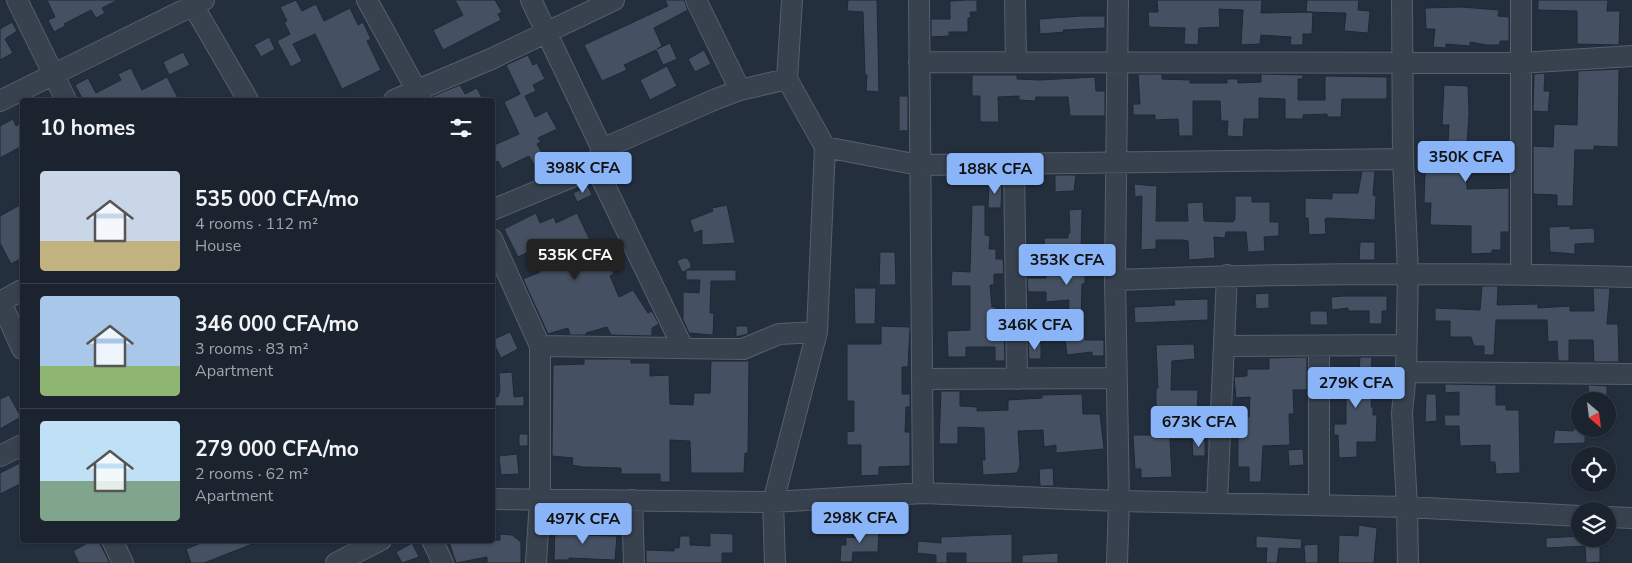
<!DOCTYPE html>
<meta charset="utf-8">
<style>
:root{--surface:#1b232e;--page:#282f3a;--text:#f1f3f6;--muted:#a0a4aa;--line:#39404a;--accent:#8ab4f8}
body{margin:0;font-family:"Nunito Sans",sans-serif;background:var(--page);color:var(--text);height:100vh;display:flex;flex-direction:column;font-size:19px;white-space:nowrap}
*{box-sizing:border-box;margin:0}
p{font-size:16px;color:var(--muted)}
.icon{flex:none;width:28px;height:28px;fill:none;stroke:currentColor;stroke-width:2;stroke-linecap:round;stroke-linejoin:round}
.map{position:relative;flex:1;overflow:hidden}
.side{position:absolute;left:20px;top:98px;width:475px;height:445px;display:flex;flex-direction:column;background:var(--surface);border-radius:5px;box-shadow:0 1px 4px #0004,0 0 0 1px var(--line)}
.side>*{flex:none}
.needle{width:32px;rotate:152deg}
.tools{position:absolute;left:1571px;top:392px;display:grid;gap:10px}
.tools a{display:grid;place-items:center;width:45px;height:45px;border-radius:50%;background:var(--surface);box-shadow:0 1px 4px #0004,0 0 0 1px var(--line);font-size:25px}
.price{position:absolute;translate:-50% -42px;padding:0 11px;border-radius:5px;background:var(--accent);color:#111;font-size:16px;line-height:32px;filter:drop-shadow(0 1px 2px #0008)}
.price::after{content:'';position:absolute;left:50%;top:30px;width:15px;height:11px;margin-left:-8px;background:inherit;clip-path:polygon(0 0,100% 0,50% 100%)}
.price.active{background:#222;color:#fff}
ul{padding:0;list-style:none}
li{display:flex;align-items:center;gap:15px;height:125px;padding:0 20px}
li+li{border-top:1px solid var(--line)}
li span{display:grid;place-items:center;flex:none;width:140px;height:100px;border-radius:5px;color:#555}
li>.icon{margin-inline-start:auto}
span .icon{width:60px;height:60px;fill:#fffc;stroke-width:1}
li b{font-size:21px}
h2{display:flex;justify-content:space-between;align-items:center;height:60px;padding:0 20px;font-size:21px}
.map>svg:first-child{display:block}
.building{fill:#455162;stroke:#1f2835}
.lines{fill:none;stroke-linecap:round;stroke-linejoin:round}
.minor-casing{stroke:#565f6c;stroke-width:22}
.minor{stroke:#38414e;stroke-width:20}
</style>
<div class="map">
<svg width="1632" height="563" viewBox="0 0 1632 563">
<rect width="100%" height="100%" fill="#242f3e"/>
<path class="building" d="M47,0H118L102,8L105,13L96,18L91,10L64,24L65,26L54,32L48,20L55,17Z
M296,0L302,11L316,4L324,21L350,8L358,25L363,22L371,39L367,41L381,70L342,89L315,34L293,44L302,61L291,67L277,41L290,34L284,22L287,21L280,7Z
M455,0H495L502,12L498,14L501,20L443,50L433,30L463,15Z
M665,0H684L688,10L654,28L662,46L657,49L670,43L677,59L663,65L656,50L624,65L627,70L602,81L584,45L668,6Z
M848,0H877L879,92L866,91L867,75H865L863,12L847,11Z
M966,0H977V12H970L971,18H968V32H949V36L931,37V19H950V1Z
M1157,0H1262L1261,13L1313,12L1312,34H1303V45H1290L1291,37L1261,35L1260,44L1241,45L1243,10L1219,9L1220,27L1199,28L1198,45L1184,44L1185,28L1149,27L1148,12H1158Z
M1307,0H1359L1358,10L1370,11L1368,33L1344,31L1346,13L1306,12Z
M1538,0H1608L1607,11H1620L1619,45L1577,44V11L1538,10Z
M1425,8L1461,7L1499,10L1498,16L1509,17V41H1500V45H1487L1470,42V46L1446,44V48L1433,47L1435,29H1426Z
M1081,16H1105V28L1063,30L1064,32L1040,34L1039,19Z
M12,22L17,31L5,39L13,53L0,60V29Z
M269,37L275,49L261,57L254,45Z
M704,50L711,64L695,72L688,59Z
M183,52L190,65L169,75L163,62Z
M528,55L533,65L537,63L545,79L533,85L536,91L525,96L535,117L547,111L557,129L538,138L541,142L537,144L547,162L536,168L529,156L502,169L498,161L492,164V146L519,134L504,102L520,94L506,65Z
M667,66L677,86L650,100L640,80Z
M131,68L142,90L167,77L179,100H83L75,85L88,78L96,93L121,80L118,74Z
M1619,69L1618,147L1594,146V150H1575L1573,206H1557V195L1533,194V146L1553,147L1554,124L1577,125L1578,71Z
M1545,73L1544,91H1550L1548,112L1533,111L1534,74Z
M1138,74H1162V79L1190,80V83H1227V79H1238V83L1261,82V74L1303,75V79H1298V100H1325V76L1387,77V99H1342L1341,117H1327V114L1303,115V119H1285V99L1259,98V119H1244L1243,137L1227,136L1228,121H1221L1220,101H1193V136H1179L1178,119L1155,120V115H1133V104H1140Z
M972,75H1017V79L1040,80L1095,77L1096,91H1105V116H1070L1068,97H1036L1035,101L1019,100V96L998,97L999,122H980V96H972Z
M460,85L465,94L477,88L483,100H434L433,96Z
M1444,85L1468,86L1469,113L1467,145L1484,146L1482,166L1466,164L1467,189L1509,188V232H1501V250H1492V253L1471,254V226L1430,225L1431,203H1424L1425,171L1449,173L1451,143H1448L1449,125H1442Z
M899,96H908V131H899Z
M13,119L16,126L22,122V146L0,158V126Z
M1362,171H1375L1373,195L1376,196L1375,220L1327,218L1325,219L1326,234L1309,235L1308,218H1305V198L1332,199V193H1358Z
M1055,175H1076L1074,191L1055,192Z
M989,181H1002L1001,208H988Z
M1134,184L1157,186L1156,221H1188L1187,203L1203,202L1204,221L1233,222L1235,219V196H1252V202H1270V222H1279V236L1264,237L1265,251L1248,252L1246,232H1226L1225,238L1214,237L1215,258L1189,260L1188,241L1183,240H1156V249L1141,250L1142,196L1135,197Z
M588,186L592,195L577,202L573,193Z
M22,204V258L11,264L0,243V216Z
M727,205L735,243L702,245V230L694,233L690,220L713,211L712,208Z
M972,205H985V235L990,236L989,249H996V259H1003L1004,274H994V285H990L992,307L995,306L997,332H1004L1005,361H995V347H966V357H948L947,331L970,330V286H951L952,271L970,272V269Z
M1082,209L1081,250H1085V284H1082L1081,325H1084L1085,340H1104V356H1092V352L1067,355L1065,338L1051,339L1050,327L1068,326L1069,300L1046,302V292H1028L1027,278H1046L1044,238H1068V233H1070L1069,210Z
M536,213L540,223L554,217L556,223L577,213L602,265L609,262L614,273L610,276L619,297L633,290L648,313L652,311L659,324L652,328V336L611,335L607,327L586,333V335H570L568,328L548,334L523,279L540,272L531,251L518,257L504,229Z
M1570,226V229L1594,228L1595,243L1575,244V254L1550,252L1549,227Z
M1360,242H1375V260H1359Z
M880,252H895L896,285H879Z
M683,258H687L691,264V268L686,270H736V281H711L710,313H714L713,335L689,333L683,320V292L699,293L700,280H686V271L682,272L677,261Z
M1482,286H1498L1497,305L1538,304V308L1570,306V311H1594L1593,288H1610L1607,324H1618L1619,362H1594L1593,340H1569V361H1558L1557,341L1548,342L1547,320H1496L1494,355H1484V346H1474L1471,337H1450V321H1435V308L1480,310Z
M854,288H876L875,324H855Z
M1269,293V308L1256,309L1255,294Z
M1344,296H1387V311H1382V324H1369V311H1348V308L1332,310L1331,297Z
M1208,299V320L1135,323L1134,307L1175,305L1174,300Z
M1310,311H1327L1328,325H1310Z
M736,326H748V334L736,337Z
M881,326L910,327L908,367H902V394H910V407H906L905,432H910V466L879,467V475L861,476V445H847V432L854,431V401H847V344H881Z
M510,332L518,349L501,358L492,340Z
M1028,343H1041V359H1029Z
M1194,344L1195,359L1172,361L1171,390H1198L1196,439H1170L1172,477L1141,478V469H1135L1133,435H1158V412H1156V388H1158L1156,345Z
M1307,357V390H1293L1294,414H1289L1290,445L1263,446L1261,482H1249V467H1238V430H1246L1245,417H1249L1250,397L1236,398L1234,377L1247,376V369H1269V358Z
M1360,357H1372L1371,374H1374L1371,407H1373V415H1377L1376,442H1357V457L1339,458L1338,435H1334V424H1346V384L1331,383V371L1359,372Z
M584,359H631V363H650V376L669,375L670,404L693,405L694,393H710L711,361H749L748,453H745L744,473H691L690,441L670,440V482H660V474H621V468L583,467L572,465L573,458L552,456L553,365L584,364Z
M512,372L514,397L524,396V406H492V397H498L500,390L499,373Z
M1445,384L1496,385V405H1506V410H1519L1520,473L1496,474L1495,462H1490V445L1460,446L1459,426H1445L1444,415H1459V392L1445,393Z
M1588,385L1607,386V401H1589Z
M941,391H960V406L977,407V411L1008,410V400L1042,398V395L1082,394L1083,414H1100L1104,449L1056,453V445L1044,447L1043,430L1018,431L1020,465L1017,473L983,475L982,460H985L984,428L958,427V444H939Z
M1426,394H1436L1437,421L1425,422Z
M9,395L21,417L0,429V399Z
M1573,429H1585V443L1553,444L1555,430L1573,431Z
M519,434H528V446H519Z
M1192,440H1205V456H1193Z
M1303,449L1304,465L1289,466L1288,450Z
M517,454L519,474L501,475L499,456Z
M22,462V483L0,494V473Z
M1053,468L1054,486H1040L1039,469Z
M1359,525L1377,528L1374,563H1338L1339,535L1358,536Z
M555,526L582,528L581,533L587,535L617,536L615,560L569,558V560H554Z
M860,528L879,529L878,552H853L852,562H840L841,545H846V537L860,538Z
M710,533L733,534V553H722V563H646V550L674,551V548H679L680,536H690V545L710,546Z
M500,534L512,535L521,542V563H487V557L456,563L449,542L500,540Z
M1012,534V563H966V553H947V563H936V555L917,553L918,541L941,543V537Z
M1256,536L1302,539L1301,549L1279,548L1277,563H1266L1267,548H1256Z
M1580,536V539H1597L1598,545H1600V562L1586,563L1585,546L1546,548V538Z
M93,540H98L110,563H79L73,551Z
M208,540H260V541L204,563H191L186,549Z
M412,543L419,557L402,563L396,552Z
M1318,544V563H1305L1304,545Z
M1058,553V563H1022V555Z"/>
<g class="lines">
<g class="minor-casing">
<path id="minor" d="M17,0L66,100
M190,0L248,100
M367,0L422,100
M531,0L602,149
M696,0L740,90
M919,0L923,493
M1015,0L1016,62
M1402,0L1403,159L1408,273L1406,372L1402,413L1407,507L1408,563
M919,62L1521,63L1632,56
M394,100L491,59L614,0
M0,101L204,0
M825,147L919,165L1403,159
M1014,164L1017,379
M596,167L683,348
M492,210L596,167L602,149L716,99L740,90L787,79
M492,239L540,346L743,349L779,334L817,332
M1521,274V0
M1115,280C1288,273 1460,272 1632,277
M0,300L22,349
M0,302L22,290
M1224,346L1406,345
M1319,347V504
M1406,372L1632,374
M922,379L1115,378
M0,456L22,445
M492,499L773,502L923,493L1119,501L1407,507L1580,516
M632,500L634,563
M1217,502L1227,275
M1608,517L1632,518
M112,540L123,563
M432,540L443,563
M336,563L381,540
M536,563L540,499V346
M775,563L773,502L817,332L825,147L787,79L792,0
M1117,563L1119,501L1115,280L1118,0"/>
</g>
<use href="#minor" class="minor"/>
</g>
</svg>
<div class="tools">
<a><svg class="needle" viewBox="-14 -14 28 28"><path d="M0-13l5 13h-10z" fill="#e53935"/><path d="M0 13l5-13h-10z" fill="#a0a4aa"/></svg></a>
<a><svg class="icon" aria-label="locate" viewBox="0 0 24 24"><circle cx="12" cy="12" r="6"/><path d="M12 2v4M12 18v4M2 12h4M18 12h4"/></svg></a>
<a><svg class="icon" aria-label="layers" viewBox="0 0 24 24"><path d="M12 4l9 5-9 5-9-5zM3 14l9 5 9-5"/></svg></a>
</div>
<b class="price" style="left:1466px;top:183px">350K CFA</b>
<b class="price" style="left:583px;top:194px">398K CFA</b>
<b class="price" style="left:995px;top:195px">188K CFA</b>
<b class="price active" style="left:575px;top:281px">535K CFA</b>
<b class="price" style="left:1067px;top:286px">353K CFA</b>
<b class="price" style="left:1035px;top:351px">346K CFA</b>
<b class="price" style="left:1356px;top:409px">279K CFA</b>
<b class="price" style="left:1199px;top:448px">673K CFA</b>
<b class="price" style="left:860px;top:544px">298K CFA</b>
<b class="price" style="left:583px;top:545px">497K CFA</b>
<section class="side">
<h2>10 homes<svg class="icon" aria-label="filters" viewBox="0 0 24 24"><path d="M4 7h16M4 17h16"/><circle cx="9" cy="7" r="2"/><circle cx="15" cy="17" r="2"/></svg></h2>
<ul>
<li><span style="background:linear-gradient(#c9d6e8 70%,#c2b280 0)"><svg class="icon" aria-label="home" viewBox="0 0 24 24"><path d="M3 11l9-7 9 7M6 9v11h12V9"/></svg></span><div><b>535 000 CFA/mo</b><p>4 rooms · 112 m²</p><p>House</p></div></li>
<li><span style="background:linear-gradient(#a9c7e8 70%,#8fb573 0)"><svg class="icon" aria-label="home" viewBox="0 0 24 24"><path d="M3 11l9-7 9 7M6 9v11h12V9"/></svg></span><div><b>346 000 CFA/mo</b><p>3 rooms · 83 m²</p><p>Apartment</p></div></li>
<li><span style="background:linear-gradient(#bfe0f5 60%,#7fa58c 0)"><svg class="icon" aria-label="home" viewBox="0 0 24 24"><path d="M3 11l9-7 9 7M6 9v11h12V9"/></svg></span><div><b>279 000 CFA/mo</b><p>2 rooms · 62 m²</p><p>Apartment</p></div></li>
</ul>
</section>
</div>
